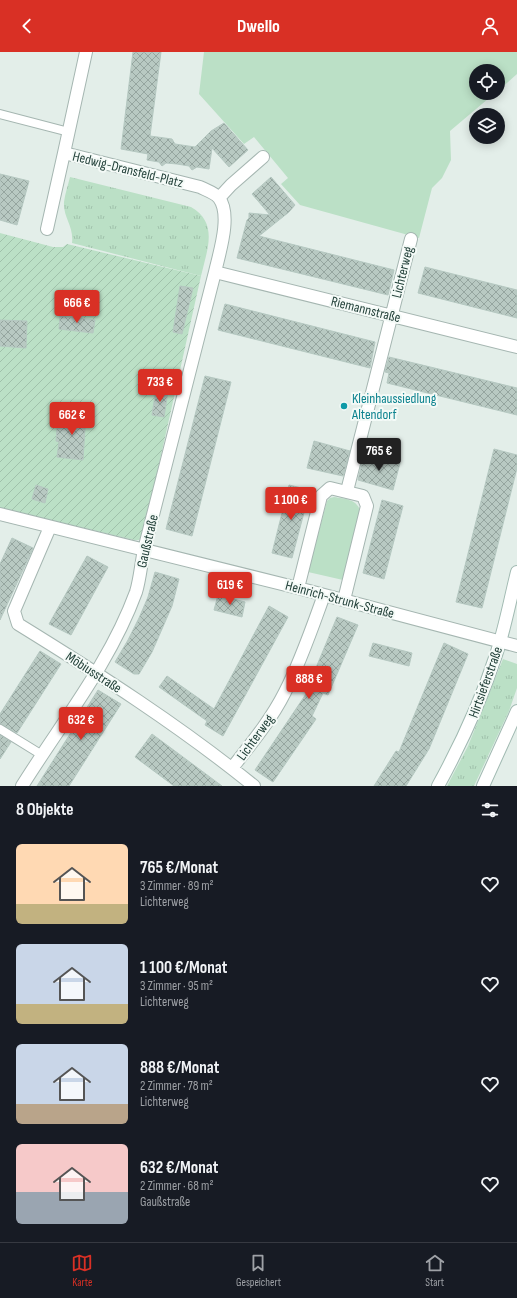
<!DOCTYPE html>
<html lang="de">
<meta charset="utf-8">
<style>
:root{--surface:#171b24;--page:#242831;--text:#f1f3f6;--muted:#9ea1a6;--line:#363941;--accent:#d93025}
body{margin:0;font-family:"Sofia Sans Condensed",sans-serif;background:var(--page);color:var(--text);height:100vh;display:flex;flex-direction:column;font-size:15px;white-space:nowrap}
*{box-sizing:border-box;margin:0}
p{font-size:13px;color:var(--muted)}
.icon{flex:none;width:22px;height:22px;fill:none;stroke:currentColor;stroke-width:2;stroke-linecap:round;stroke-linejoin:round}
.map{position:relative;height:734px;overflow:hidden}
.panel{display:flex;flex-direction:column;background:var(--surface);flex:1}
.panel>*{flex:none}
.fabs{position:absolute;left:469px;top:12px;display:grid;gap:8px}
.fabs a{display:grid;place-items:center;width:36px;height:36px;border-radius:50%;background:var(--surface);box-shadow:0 2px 10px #0003;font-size:20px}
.price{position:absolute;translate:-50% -34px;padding:0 9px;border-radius:4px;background:var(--accent);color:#fff;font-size:13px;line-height:26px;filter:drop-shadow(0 1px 2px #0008)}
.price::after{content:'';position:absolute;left:50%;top:24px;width:12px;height:9px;margin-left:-6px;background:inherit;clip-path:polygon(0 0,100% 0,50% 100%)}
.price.active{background:#222;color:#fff}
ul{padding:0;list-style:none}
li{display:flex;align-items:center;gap:12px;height:100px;padding:0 16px}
li span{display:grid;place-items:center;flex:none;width:112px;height:80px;border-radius:6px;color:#555}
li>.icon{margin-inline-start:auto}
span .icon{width:48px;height:48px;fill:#fffc;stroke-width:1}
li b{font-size:17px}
h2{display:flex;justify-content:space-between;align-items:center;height:48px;padding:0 16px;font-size:17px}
header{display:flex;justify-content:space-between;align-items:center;height:52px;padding:0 16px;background:var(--accent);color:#fff;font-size:18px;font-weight:700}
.dock{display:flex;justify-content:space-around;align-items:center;height:56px;border-top:1px solid var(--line);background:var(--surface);font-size:11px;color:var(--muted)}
.dock a{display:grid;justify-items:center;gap:2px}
.dock .active{color:var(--accent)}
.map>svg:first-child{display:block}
.grass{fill:url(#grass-tufts)}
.park{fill:#bbe0c6}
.garden{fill:url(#garden-furrows)}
.building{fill:url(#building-cross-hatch);stroke:#b5c8c1}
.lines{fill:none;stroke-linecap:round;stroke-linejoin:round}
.service-casing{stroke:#a5b6b1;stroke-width:10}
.minor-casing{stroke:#a5b6b1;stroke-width:14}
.secondary-casing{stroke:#a1bab2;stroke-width:14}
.service{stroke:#fff;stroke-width:8}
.minor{stroke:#fff;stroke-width:12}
.secondary{stroke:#fff;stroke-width:12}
.culture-dot{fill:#0f9aa8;stroke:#f4faf7;stroke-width:1.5}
.labels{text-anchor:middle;stroke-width:4;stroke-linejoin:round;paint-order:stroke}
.street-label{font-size:14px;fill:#224039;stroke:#f4faf7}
.culture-label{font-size:14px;fill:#0d838f;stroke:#f4faf7;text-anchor:start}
</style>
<header><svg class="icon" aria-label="back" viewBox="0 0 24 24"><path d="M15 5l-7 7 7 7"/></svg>Dwello<svg class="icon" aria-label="person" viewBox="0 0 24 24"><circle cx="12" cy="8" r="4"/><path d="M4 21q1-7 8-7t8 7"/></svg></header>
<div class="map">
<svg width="517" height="734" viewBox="0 0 517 734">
<defs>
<pattern id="grass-tufts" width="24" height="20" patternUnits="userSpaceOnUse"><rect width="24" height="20" fill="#bbe0c6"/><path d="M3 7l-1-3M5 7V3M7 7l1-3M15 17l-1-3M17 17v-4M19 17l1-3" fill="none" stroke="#a0c1ab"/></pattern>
<pattern id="garden-furrows" width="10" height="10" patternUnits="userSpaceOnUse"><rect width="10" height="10" fill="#bbe0c6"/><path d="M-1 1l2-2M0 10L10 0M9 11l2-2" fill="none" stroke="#a0c1ab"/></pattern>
<pattern id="building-cross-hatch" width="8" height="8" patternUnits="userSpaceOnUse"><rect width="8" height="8" fill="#b8c9c2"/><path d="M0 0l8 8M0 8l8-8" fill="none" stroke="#95a59f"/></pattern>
</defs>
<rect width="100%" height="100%" fill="#e3eee9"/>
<path class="grass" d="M70,125L191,155C219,171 207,198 201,224L72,191C74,174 63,166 64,150C65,142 68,133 70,125Z
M503,607L517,612V636L509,659L474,734H447L468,694Z"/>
<path class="park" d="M204,0H517V22L498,39V19H476V41H495L450,79L451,108L442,126L432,136L419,186L300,153L281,132L288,126L254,85L244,92L199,42Z
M334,445C345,447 356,447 360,458L343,528L308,520L327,449L330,446Z"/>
<path class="garden" d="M0,181L53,195H63L67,192L201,224L143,484L139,488H134L0,456Z"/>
<path class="building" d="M133,0H161L150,84L172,87L175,92L195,95L211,79L224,71L248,98L229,115L212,96L209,117L197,115L192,118L189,114L177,112L166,111L162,114L159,110L147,108L148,102L121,97Z
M0,122L29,129L17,173L0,168Z
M271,125L295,153L289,160L259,184L394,218L388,243L237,206L247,168L249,166V161L270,163L252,142Z
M425,215L517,238V266L418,241Z
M180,234L193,236L182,282L173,280Z
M225,252L375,290L370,316L218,278Z
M60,264L95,268L93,281L59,277Z
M0,268L27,269L26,296L0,294Z
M389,305L517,336V363L387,331L389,321L385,320Z
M205,324L231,330L192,484L166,477Z
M156,337L168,339L164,365L152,363Z
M63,360L86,361L83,408L57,405L59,390L56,389L57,376H61Z
M314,389L350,399L343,424L307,416Z
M494,397L517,403V416L482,556L456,550Z
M364,402L400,411L393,438L358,428Z
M36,433L48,437L45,451L32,447Z
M289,433L310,438L292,506L272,501Z
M382,448L403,454L384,527L363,521Z
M12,486L33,496L0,568V512Z
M87,504L108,515L71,583L49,572Z
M155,520L179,527L172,554L152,600L139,622H134L115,610L128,588L139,566L148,545Z
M218,543L245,550L242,565L214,558Z
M269,554L288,565L223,684L205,673L207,669L159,635L167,624L214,657Z
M337,565L358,573L328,643L323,641L312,664L316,667L273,730L255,718L310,636L308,635Z
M373,591L412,601L409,614L369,604Z
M444,591L468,602L429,697L406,734H374L396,699L399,700Z
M40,599L61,612L17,681L0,672V662Z
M98,638L121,652L69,734H37Z
M152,682L179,702L222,734H174L135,705Z
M0,683L11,690L0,707Z"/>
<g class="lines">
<g class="service-casing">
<path id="service" d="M0,62L69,80
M0,677L42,703"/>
</g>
<g class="minor-casing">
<path id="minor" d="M64,101L86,0
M219,146L231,133L263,105
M215,220L517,295
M347,439L411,187
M0,462L298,536L517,594
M50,475L14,559L18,572C99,622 180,674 254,734
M298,536L321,444L330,436L363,444L367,454L344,548
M232,716C251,692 271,668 285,640C301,609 312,576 324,543
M22,734C62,670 110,611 136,540C140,527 141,512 144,498L215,220C219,202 232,163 219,146C215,141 206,138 200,135L64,101L47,177"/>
</g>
<g class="secondary-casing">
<path id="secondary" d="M438,734C461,692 481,649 496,603C505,576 510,548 517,520
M483,734L517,659"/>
</g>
<use href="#service" class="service"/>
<use href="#minor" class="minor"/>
<use href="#secondary" class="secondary"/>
</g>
<circle class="culture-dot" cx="344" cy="354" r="4"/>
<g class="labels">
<g class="street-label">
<text transform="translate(128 117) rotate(14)" y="5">Hedwig-Dransfeld-Platz</text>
<text transform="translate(402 220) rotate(-76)" y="5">Lichterweg</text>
<text transform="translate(366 257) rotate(14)" y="5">Riemannstraße</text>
<text transform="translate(147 489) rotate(-77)" y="5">Gaußstraße</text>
<text transform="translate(340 547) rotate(15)" y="5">Heinrich-Strunk-Straße</text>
<text transform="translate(94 620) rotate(33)" y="5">Möbiusstraße</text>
<text transform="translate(485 630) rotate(-70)" y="5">Hirtsieferstraße</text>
<text transform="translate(255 685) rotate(-54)" y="5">Lichterweg</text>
</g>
<g class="culture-label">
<text x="352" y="351">Kleinhaussiedlung<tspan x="352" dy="16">Altendorf</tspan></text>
</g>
</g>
</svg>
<div class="fabs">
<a><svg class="icon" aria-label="locate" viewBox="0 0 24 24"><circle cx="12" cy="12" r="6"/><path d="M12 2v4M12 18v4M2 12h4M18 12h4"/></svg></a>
<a><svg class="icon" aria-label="layers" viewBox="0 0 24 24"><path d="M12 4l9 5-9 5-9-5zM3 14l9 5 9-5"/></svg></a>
</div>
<b class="price" style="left:77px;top:272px">666 €</b>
<b class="price" style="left:160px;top:351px">733 €</b>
<b class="price" style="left:72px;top:384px">662 €</b>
<b class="price active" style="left:379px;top:420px">765 €</b>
<b class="price" style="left:291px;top:469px">1 100 €</b>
<b class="price" style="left:230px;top:554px">619 €</b>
<b class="price" style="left:309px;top:648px">888 €</b>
<b class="price" style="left:81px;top:689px">632 €</b>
</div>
<section class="panel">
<h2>8 Objekte<svg class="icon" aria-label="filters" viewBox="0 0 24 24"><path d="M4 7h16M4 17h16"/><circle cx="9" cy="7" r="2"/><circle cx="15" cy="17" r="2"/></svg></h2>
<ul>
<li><span style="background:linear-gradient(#ffd9b3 75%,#c2b280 0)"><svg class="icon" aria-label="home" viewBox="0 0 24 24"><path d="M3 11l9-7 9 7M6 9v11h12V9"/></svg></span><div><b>765 €/Monat</b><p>3 Zimmer · 89 m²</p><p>Lichterweg</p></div><svg class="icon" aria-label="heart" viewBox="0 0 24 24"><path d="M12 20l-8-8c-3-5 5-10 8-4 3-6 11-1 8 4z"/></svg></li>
<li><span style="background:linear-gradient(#c9d6e8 75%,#c2b280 0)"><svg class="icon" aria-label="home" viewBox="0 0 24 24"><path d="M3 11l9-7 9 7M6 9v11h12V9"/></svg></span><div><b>1 100 €/Monat</b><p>3 Zimmer · 95 m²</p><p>Lichterweg</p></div><svg class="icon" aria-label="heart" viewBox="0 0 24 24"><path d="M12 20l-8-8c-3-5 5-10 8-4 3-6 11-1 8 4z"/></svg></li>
<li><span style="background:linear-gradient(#c9d6e8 75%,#b9a48a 0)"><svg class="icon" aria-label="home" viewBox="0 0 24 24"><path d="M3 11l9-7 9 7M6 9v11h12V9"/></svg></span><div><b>888 €/Monat</b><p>2 Zimmer · 78 m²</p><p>Lichterweg</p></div><svg class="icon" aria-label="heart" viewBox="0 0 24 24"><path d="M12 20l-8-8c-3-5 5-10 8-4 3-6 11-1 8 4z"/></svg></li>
<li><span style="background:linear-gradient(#f6c9c9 60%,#9aa5b1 0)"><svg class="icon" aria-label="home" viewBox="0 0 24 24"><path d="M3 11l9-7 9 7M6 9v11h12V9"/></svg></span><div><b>632 €/Monat</b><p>2 Zimmer · 68 m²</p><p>Gaußstraße</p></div><svg class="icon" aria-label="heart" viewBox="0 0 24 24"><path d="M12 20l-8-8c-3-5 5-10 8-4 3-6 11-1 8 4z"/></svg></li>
</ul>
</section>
<nav class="dock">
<a class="active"><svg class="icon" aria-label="map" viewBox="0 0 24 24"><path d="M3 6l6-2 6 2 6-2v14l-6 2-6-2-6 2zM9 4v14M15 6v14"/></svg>Karte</a>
<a><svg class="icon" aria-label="saved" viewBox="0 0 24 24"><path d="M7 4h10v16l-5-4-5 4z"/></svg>Gespeichert</a>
<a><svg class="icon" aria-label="home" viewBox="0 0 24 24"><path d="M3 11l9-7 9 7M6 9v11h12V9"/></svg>Start</a>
</nav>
